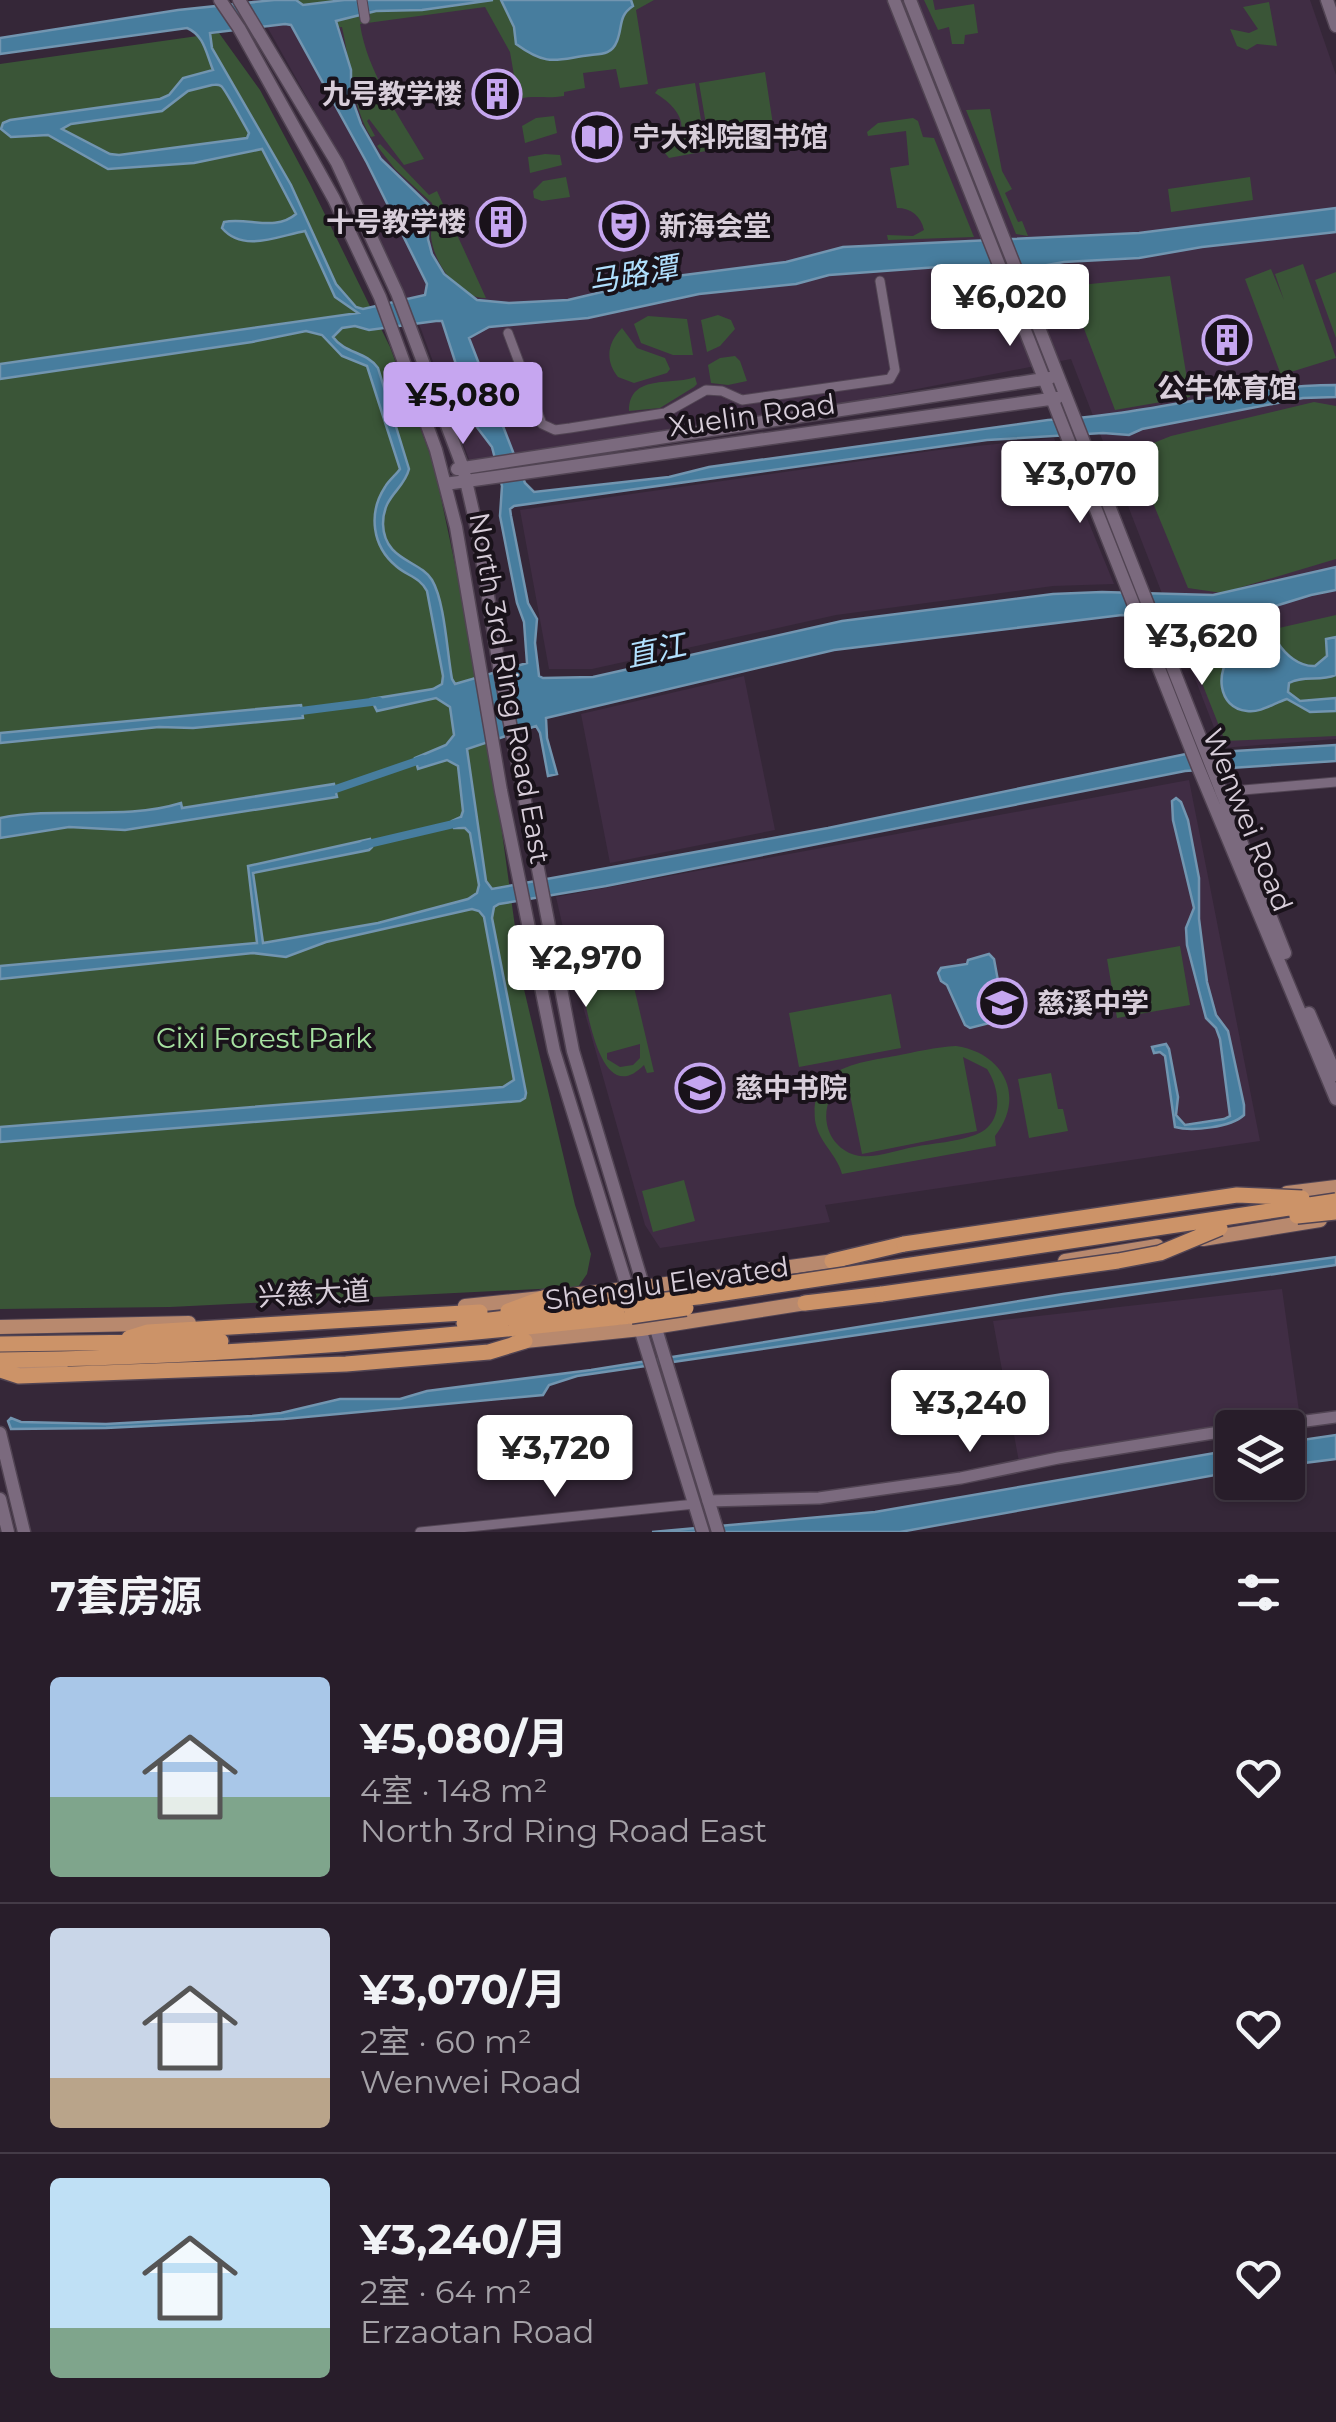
<!DOCTYPE html>
<html lang="zh">
<meta charset="utf-8">
<style>
:root{--surface:#281d2a;--page:#342a36;--text:#f1f3f6;--muted:#a5a2a8;--line:#443b47;--accent:#c6a6f0}
body{margin:0;font-family:Montserrat,"Noto Sans SC",sans-serif;background:var(--page);color:var(--text);height:100vh;display:flex;flex-direction:column;font-size:38px;white-space:nowrap}
*{box-sizing:border-box;margin:0}
p{font-size:32px;color:var(--muted)}
.icon{flex:none;width:55px;height:55px;fill:none;stroke:currentColor;stroke-width:2;stroke-linecap:round;stroke-linejoin:round}
.map{position:relative;height:1532px;overflow:hidden}
.details{display:flex;flex-direction:column;background:var(--surface);flex:1}
.details>*{flex:none}
.fabs{position:absolute;left:1215px;top:1410px;display:grid;gap:20px}
.fabs a{display:grid;place-items:center;width:90px;height:90px;border-radius:10px;background:var(--surface);box-shadow:0 2px 8px #0004,0 0 0 2px var(--line);font-size:50px}
.price{position:absolute;translate:-50% -85px;padding:0 22px;border-radius:10px;background:#fff;color:#222;font-size:32px;line-height:65px;filter:drop-shadow(0 2px 5px #0008)}
.price::after{content:'';position:absolute;left:50%;top:60px;width:30px;height:22px;margin-left:-15px;background:inherit;clip-path:polygon(0 0,100% 0,50% 100%)}
.price.on{background:var(--accent);color:#111}
ul{padding:0;list-style:none}
li{display:flex;align-items:center;gap:30px;height:250px;padding:0 50px}
li+li{border-top:2px solid var(--line)}
li span{display:grid;place-items:center;flex:none;width:280px;height:200px;border-radius:10px;color:#555}
li>.icon{margin-inline-start:auto}
span .icon{width:120px;height:120px;fill:#fffc;stroke-width:1}
li b{font-size:42px}
h2{display:flex;justify-content:space-between;align-items:center;height:120px;padding:0 50px;font-size:42px}
.map>svg:first-child{display:block}
.built{fill:#402d44}
.green{fill:#3a5537;fill-rule:evenodd}
.water{fill:#477d9e;stroke:#7295b0;stroke-width:2.5;fill-rule:evenodd}
.lines{fill:none;stroke-linecap:round;stroke-linejoin:round}
.canal{stroke:#477d9e;stroke-width:8}
.minor-casing{stroke:#514453;stroke-width:11}
.tertiary-casing{stroke:#514453;stroke-width:14}
.secondary-casing{stroke:#514453;stroke-width:15}
.primary-casing{stroke:#514453;stroke-width:16}
.trunk-casing{stroke:#514453;stroke-width:18}
.minor{stroke:#7b6a7e;stroke-width:9}
.tertiary{stroke:#7b6a7e;stroke-width:11}
.secondary{stroke:#7b6a7e;stroke-width:12}
.primary{stroke:#b8896e;stroke-width:14}
.trunk{stroke:#cc9368;stroke-width:15}
.trunk-bridge-casing{stroke:#514453;stroke-width:18;stroke-linecap:butt}
.trunk-bridge{stroke:#cc9368;stroke-width:15}
.labels{text-anchor:middle;stroke-width:8;stroke-linejoin:round;paint-order:stroke}
.poi-label{font-size:28px;font-weight:bold;fill:#d8ceda;stroke:#19121a;text-anchor:start}
.street-label{font-size:28px;fill:#d8ceda;stroke:#19121a}
.park-label{font-size:28px;fill:#a7e2a1;stroke:#19121a}
.water-label{font-size:30px;font-style:italic;fill:#b1e0fe;stroke:#19121a}
</style>
<div class="map">
<svg width="1336" height="1532" viewBox="0 0 1336 1532">
<rect width="100%" height="100%" fill="#352738"/>
<path class="built" d="M252,0H1310L1336,75V739L1222,748L1071,359L815,409L470,462L421,329L344,163Z
M1054,438L1114,584L1053,586L836,615L592,669H549L520,510L938,450Z
M744,676L775,830L610,863L581,714Z
M1189,780L1260,1141L825,1205L830,1222L660,1248L645,1225L573,971L556,897Z
M1282,1289L1299,1411L1019,1462L993,1321Z"/>
<path class="green" d="M280,0H654L636,10L648,84L620,88L616,69L583,73L585,88L564,92V96C547,99 535,95 518,99L510,52L485,7L360,24C367,72 400,117 424,159L404,165L369,119L367,121L375,136L371,137C352,107 350,62 342,27L299,32Z
M924,0H933L935,10L974,4L978,33L965,35L964,44H952L949,27L938,30Z
M1269,2L1277,46L1257,44L1247,50L1237,46L1230,29L1249,33L1258,29L1243,7Z
M219,33L260,90L310,184L390,347L434,465L460,588L497,796L523,985L575,1205L591,1254L587,1274L578,1287L170,1307L0,1309V64Z
M765,72L775,138L710,148L699,83Z
M695,83L706,151L669,158L665,153C695,131 680,108 655,93L658,89Z
M990,109L1002,171L1012,189L1005,193L1018,222L1022,221L1028,236L1016,234L966,110Z
M554,116L557,133L525,143L522,126L536,118Z
M913,118L918,121L923,137L934,138L974,237L888,240L887,235L913,236L924,230C921,216 911,208 897,208L890,168L909,165L906,131L868,136L867,132L878,123Z
M380,144L429,195L437,191L486,298C458,299 433,262 431,236C431,225 434,215 432,203L395,169L377,146Z
M545,154L560,155L562,165L530,173L528,157Z
M566,177L570,197L542,201L534,198L533,191L543,181Z
M1250,177L1253,200L1171,212L1168,189Z
M1303,264L1336,358L1281,375L1245,279L1271,269L1284,300L1275,274Z
M1336,272V338L1315,280Z
M1170,276L1190,397L1115,410L1070,292L1080,285Z
M718,315L731,320L735,329L720,346L707,352L701,320Z
M648,316L687,319L693,355H673L641,343L634,324Z
M622,328L637,348L665,358L670,369L667,373L634,383L618,377C605,361 607,343 622,328Z
M735,356L740,361L747,381L728,385L711,383L708,365L720,358Z
M695,377L697,384L694,387L660,408L629,411C629,373 673,386 695,377Z
M1314,402L1336,406V559L1222,593L1188,588L1137,464L1151,444L1171,436Z
M1336,615V736L1225,741L1181,630L1193,629L1204,645Z
M622,936L654,1072L647,1073L644,1065C598,1112 586,999 579,972C580,950 596,940 616,947L614,937ZM605,950L618,958L621,966L586,975L588,958ZM640,1044V1058L633,1065L620,1067L607,1059V1053Z
M1180,946L1190,1005L1117,1018L1107,959Z
M891,994L901,1048L799,1067L789,1013Z
M956,1046C1004,1053 1026,1097 995,1136L996,1146L842,1174C837,1154 818,1142 815,1120C810,1067 857,1063 895,1056C915,1052 936,1047 956,1046ZM963,1057L987,1069C1001,1090 1004,1125 975,1135C957,1142 933,1143 914,1147C896,1150 869,1161 852,1154C819,1141 818,1096 847,1080L862,1154L977,1131Z
M1051,1073L1058,1109H1063L1068,1131L1029,1138L1018,1079Z
M684,1180L695,1221L653,1232L642,1191Z"/>
<path class="water" d="M274,0H296L303,5L344,0H493L422,10L376,11L336,21L351,70V96L361,124L381,159L429,205L428,239L432,254L444,274L477,300L509,303L568,300L661,278L786,262L843,247L1139,233L1336,208V232L1202,247L1139,258L1064,262L1036,267L952,266L829,275L796,284L699,294L588,318L489,327L469,338L525,483L534,492L669,477L709,467L1048,420C1145,416 1239,385 1336,385V397L1303,398L1142,429L1129,435L1103,433L987,440L514,506L510,509L511,516L528,603L537,619L535,643L539,676L543,678L593,677L842,621L1053,594L1102,592L1213,595L1336,567V590L1311,595L1217,624L1122,615L834,650L546,718L547,738L557,774L548,776L540,733L536,726L467,749L486,881L492,889L828,828L1186,754L1336,745V761L1185,771L606,886L499,904L494,907L492,918L526,1093L525,1098L520,1101L0,1142V1127L503,1087L514,1080L484,917L479,911L472,909L326,942L286,957L253,953L0,979V966L257,943L248,866L370,839L372,847L369,850L253,873L263,943L378,923L468,899L477,893L479,885L470,833L465,828H454L452,821L461,817L463,811L458,766L447,760L418,769L415,758L446,745L454,735L450,707L436,698L377,711L371,699L433,689L442,684L443,676L427,591C420,577 407,576 396,566C372,546 368,513 385,487C389,480 396,475 400,469L367,366L342,356L322,335L306,331L252,342L0,379V364L358,313L335,297L305,231C278,236 243,253 222,228L224,222C248,217 275,232 296,214L262,149L194,163L108,169L48,135L11,137L1,129L3,123L10,120L160,99L169,95L183,78L213,70C206,53 204,35 187,28L0,54V38L178,10ZM285,24L291,25L367,163L427,284L425,295L363,309L356,307L336,284L291,185L212,48L210,33ZM212,85C215,85 218,84 221,86C224,87 245,126 249,133L247,138L119,155L110,154L62,129L71,124L162,111L188,91ZM436,321H442L476,426L492,447L502,486L500,516L517,603L524,622L527,663L455,684L452,679C447,653 445,602 432,580C420,560 384,561 383,524C383,495 404,490 409,469L378,368C366,351 345,354 333,337L342,328L355,326L369,330Z
M501,0H631L633,6C618,16 623,26 617,41C612,54 603,54 591,55C557,59 549,68 516,44L514,27Z
M1336,637V675C1320,682 1304,675 1289,683L1288,692L1300,701L1336,698V711L1310,712L1287,699C1274,703 1261,713 1247,711C1217,708 1215,670 1233,653L1278,643C1285,654 1299,667 1315,666L1327,656L1326,639Z
M301,705L303,718L193,728L159,727L0,743V733Z
M334,784L337,797L125,830L69,827L0,838V818C60,806 123,821 181,803L182,808Z
M1176,798L1181,802L1188,820L1199,878V919L1207,982L1216,1015L1228,1031L1244,1105V1115C1231,1127 1192,1132 1175,1127L1165,1056L1160,1052L1154,1053L1152,1047L1166,1044L1169,1049L1178,1097L1176,1115L1185,1125L1224,1119L1230,1116L1220,1039L1216,1028L1206,1018L1187,945L1186,928L1194,908L1173,820L1172,801Z
M989,954L994,959L1005,1019L970,1028L965,1025L947,985L941,981L938,973L941,968L967,964L968,960Z
M1336,1257V1265L577,1376L549,1385L543,1395L284,1419L106,1428L11,1429L8,1421L11,1418L21,1422L106,1424L252,1416L281,1413L340,1399H400L427,1391L591,1370L1063,1294Z
M1336,1435V1459L1288,1465V1442Z
M1232,1450V1472L900,1532H652L875,1512Z"/>
<g class="lines">
<path class="canal" d="M293,712L379,701
M327,792L423,759
M364,845L462,822"/>
<g class="minor-casing">
<path id="minor" d="M362,0L365,19
M508,333L542,424L555,430L570,428L665,413L706,390L722,391L742,400L890,379L895,370L880,281
M1220,792L1336,782
M420,1532L695,1504"/>
</g>
<g class="tertiary-casing">
<path id="tertiary" d="M1254,1428L1336,1417
M708,1501L819,1498L961,1478L1058,1458L1232,1430"/>
</g>
<g class="secondary-casing">
<path id="secondary" d="M220,0L239,28L334,199L380,297L436,450L456,527L501,791L554,1051L703,1532
M239,0L337,163L397,293L463,468L478,533L499,666L573,1051L646,1295
M894,0L1198,767L1336,1099
M910,0L1285,953
M1327,0L1336,26
M457,469L1050,378
M445,484L1057,398
M1309,1013L1336,1075
M653,1319L718,1532
M0,1433L24,1532
M0,1499L8,1532"/>
</g>
<g class="primary-casing">
<path id="primary" d="M1287,1193L1336,1187
M1203,1239L1320,1220
M1065,1261L1157,1246
M465,1306L644,1287L841,1260
M0,1327L189,1323
M516,1342L641,1329L812,1302
M0,1367L61,1368"/>
</g>
<g class="trunk-casing">
<path id="trunk" d="M832,1261L904,1244
M805,1303L882,1294
M508,1311L546,1297
M464,1323L624,1304
M129,1338L148,1332L480,1312
M0,1344L221,1341
M0,1360C211,1358 422,1339 631,1316
M0,1370L19,1376L346,1364L489,1352L525,1341"/>
</g>
<use href="#minor" class="minor"/>
<use href="#tertiary" class="tertiary"/>
<use href="#secondary" class="secondary"/>
<use href="#primary" class="primary"/>
<use href="#trunk" class="trunk"/>
<g class="trunk-bridge-casing">
<path id="trunk-bridge" d="M1297,1216L1336,1212
M904,1244L1237,1195L1302,1198
M882,1294L1118,1261L1160,1253L1220,1228
M624,1304L698,1297L1336,1201
M631,1316L686,1308"/>
</g>
<use href="#trunk-bridge" class="trunk-bridge"/>
</g>
<defs>
<g id="building-ring" transform="scale(2.5)"><circle r="9.5" fill="#19121a" stroke="#c6a6f0" stroke-width="1.5"/><path d="M-4-6H4V6H1V3H-1V6H-4ZM-2.5-4.3h1.7v1.8h-1.7ZM.8-4.3h1.7v1.8H.8ZM-2.5-1h1.7V.8h-1.7ZM.8-1h1.7V.8H.8Z" fill="#c6a6f0"/></g>
<g id="library-ring" transform="scale(2.5)"><circle r="9.5" fill="#19121a" stroke="#c6a6f0" stroke-width="1.5"/><path d="M-6-4Q-3-5.5-.7-3.5V5Q-3 3-6 4ZM6-4Q3-5.5 .7-3.5V5Q3 3 6 4Z" fill="#c6a6f0"/></g>
<g id="theatre-ring" transform="scale(2.5)"><circle r="9.5" fill="#19121a" stroke="#c6a6f0" stroke-width="1.5"/><path d="M-5-5.5Q0-4 5-5.5V0Q5 5 0 6Q-5 5-5 0ZM-3.3-2.5H-1v1.5H-3.3ZM1-2.5H3.3v1.5H1ZM-2.8 1Q0 5.5 2.8 1Z" fill="#c6a6f0"/></g>
<g id="school-ring" transform="scale(2.5)"><circle r="9.5" fill="#19121a" stroke="#c6a6f0" stroke-width="1.5"/><path d="M0-5L7-2L0 1L-7-2ZM-4 1L0 2.5L4 1V4Q0 6-4 4Z" fill="#c6a6f0"/></g>
</defs>
<g fill-rule="evenodd">
<use href="#building-ring" x="497" y="94"/>
<use href="#library-ring" x="597" y="137"/>
<use href="#building-ring" x="501" y="222"/>
<use href="#theatre-ring" x="624" y="226"/>
<use href="#building-ring" x="1227" y="340"/>
<use href="#school-ring" x="1002" y="1003"/>
<use href="#school-ring" x="700" y="1088"/>
</g>
<g class="labels">
<g class="poi-label">
<text x="462" y="104" text-anchor="end">九号教学楼</text>
<text x="632" y="147">宁大科院图书馆</text>
<text x="466" y="232" text-anchor="end">十号教学楼</text>
<text x="659" y="236">新海会堂</text>
<text x="1227" y="398" text-anchor="middle">公牛体育馆</text>
<text x="1037" y="1013">慈溪中学</text>
<text x="735" y="1098">慈中书院</text>
</g>
<g class="street-label">
<text transform="translate(752 415) rotate(-8)" y="10">Xuelin Road</text>
<text transform="translate(510 688) rotate(80)" y="10">North 3rd Ring Road East</text>
<text transform="translate(1248 820) rotate(68)" y="10">Wenwei Road</text>
<text transform="translate(667 1283) rotate(-8)" y="10">Shenglu Elevated</text>
<text transform="translate(314 1293) rotate(-3)" y="10">兴慈大道</text>
</g>
<g class="park-label">
<text x="264" y="1048">Cixi Forest Park</text>
</g>
<g class="water-label">
<text transform="translate(633 275) rotate(-10)" y="10">马路潭</text>
<text transform="translate(656 651) rotate(-12)" y="10">直江</text>
</g>
</g>
</svg>
<div class="fabs">
<a><svg class="icon" aria-label="layers" viewBox="0 0 24 24"><path d="M12 4l9 5-9 5-9-5zM3 14l9 5 9-5"/></svg></a>
</div>
<b class="price" style="left:1010px;top:349px">¥6,020</b>
<b class="price on" style="left:463px;top:447px">¥5,080</b>
<b class="price" style="left:1080px;top:526px">¥3,070</b>
<b class="price" style="left:1202px;top:688px">¥3,620</b>
<b class="price" style="left:586px;top:1010px">¥2,970</b>
<b class="price" style="left:970px;top:1455px">¥3,240</b>
<b class="price" style="left:555px;top:1500px">¥3,720</b>
</div>
<section class="details">
<h2>7套房源<svg class="icon" aria-label="filters" viewBox="0 0 24 24"><path d="M4 7h16M4 17h16"/><circle cx="9" cy="7" r="2"/><circle cx="15" cy="17" r="2"/></svg></h2>
<ul>
<li><span style="background:linear-gradient(#a9c7e8 60%,#7fa58c 0)"><svg class="icon" aria-label="home" viewBox="0 0 24 24"><path d="M3 11l9-7 9 7M6 9v11h12V9"/></svg></span><div><b>¥5,080/月</b><p>4室 · 148 m²</p><p>North 3rd Ring Road East</p></div><svg class="icon" aria-label="heart" viewBox="0 0 24 24"><path d="M12 20l-8-8c-3-5 5-10 8-4 3-6 11-1 8 4z"/></svg></li>
<li><span style="background:linear-gradient(#c9d6e8 75%,#b9a48a 0)"><svg class="icon" aria-label="home" viewBox="0 0 24 24"><path d="M3 11l9-7 9 7M6 9v11h12V9"/></svg></span><div><b>¥3,070/月</b><p>2室 · 60 m²</p><p>Wenwei Road</p></div><svg class="icon" aria-label="heart" viewBox="0 0 24 24"><path d="M12 20l-8-8c-3-5 5-10 8-4 3-6 11-1 8 4z"/></svg></li>
<li><span style="background:linear-gradient(#bfe0f5 75%,#7fa58c 0)"><svg class="icon" aria-label="home" viewBox="0 0 24 24"><path d="M3 11l9-7 9 7M6 9v11h12V9"/></svg></span><div><b>¥3,240/月</b><p>2室 · 64 m²</p><p>Erzaotan Road</p></div><svg class="icon" aria-label="heart" viewBox="0 0 24 24"><path d="M12 20l-8-8c-3-5 5-10 8-4 3-6 11-1 8 4z"/></svg></li>
</ul>
</section>
